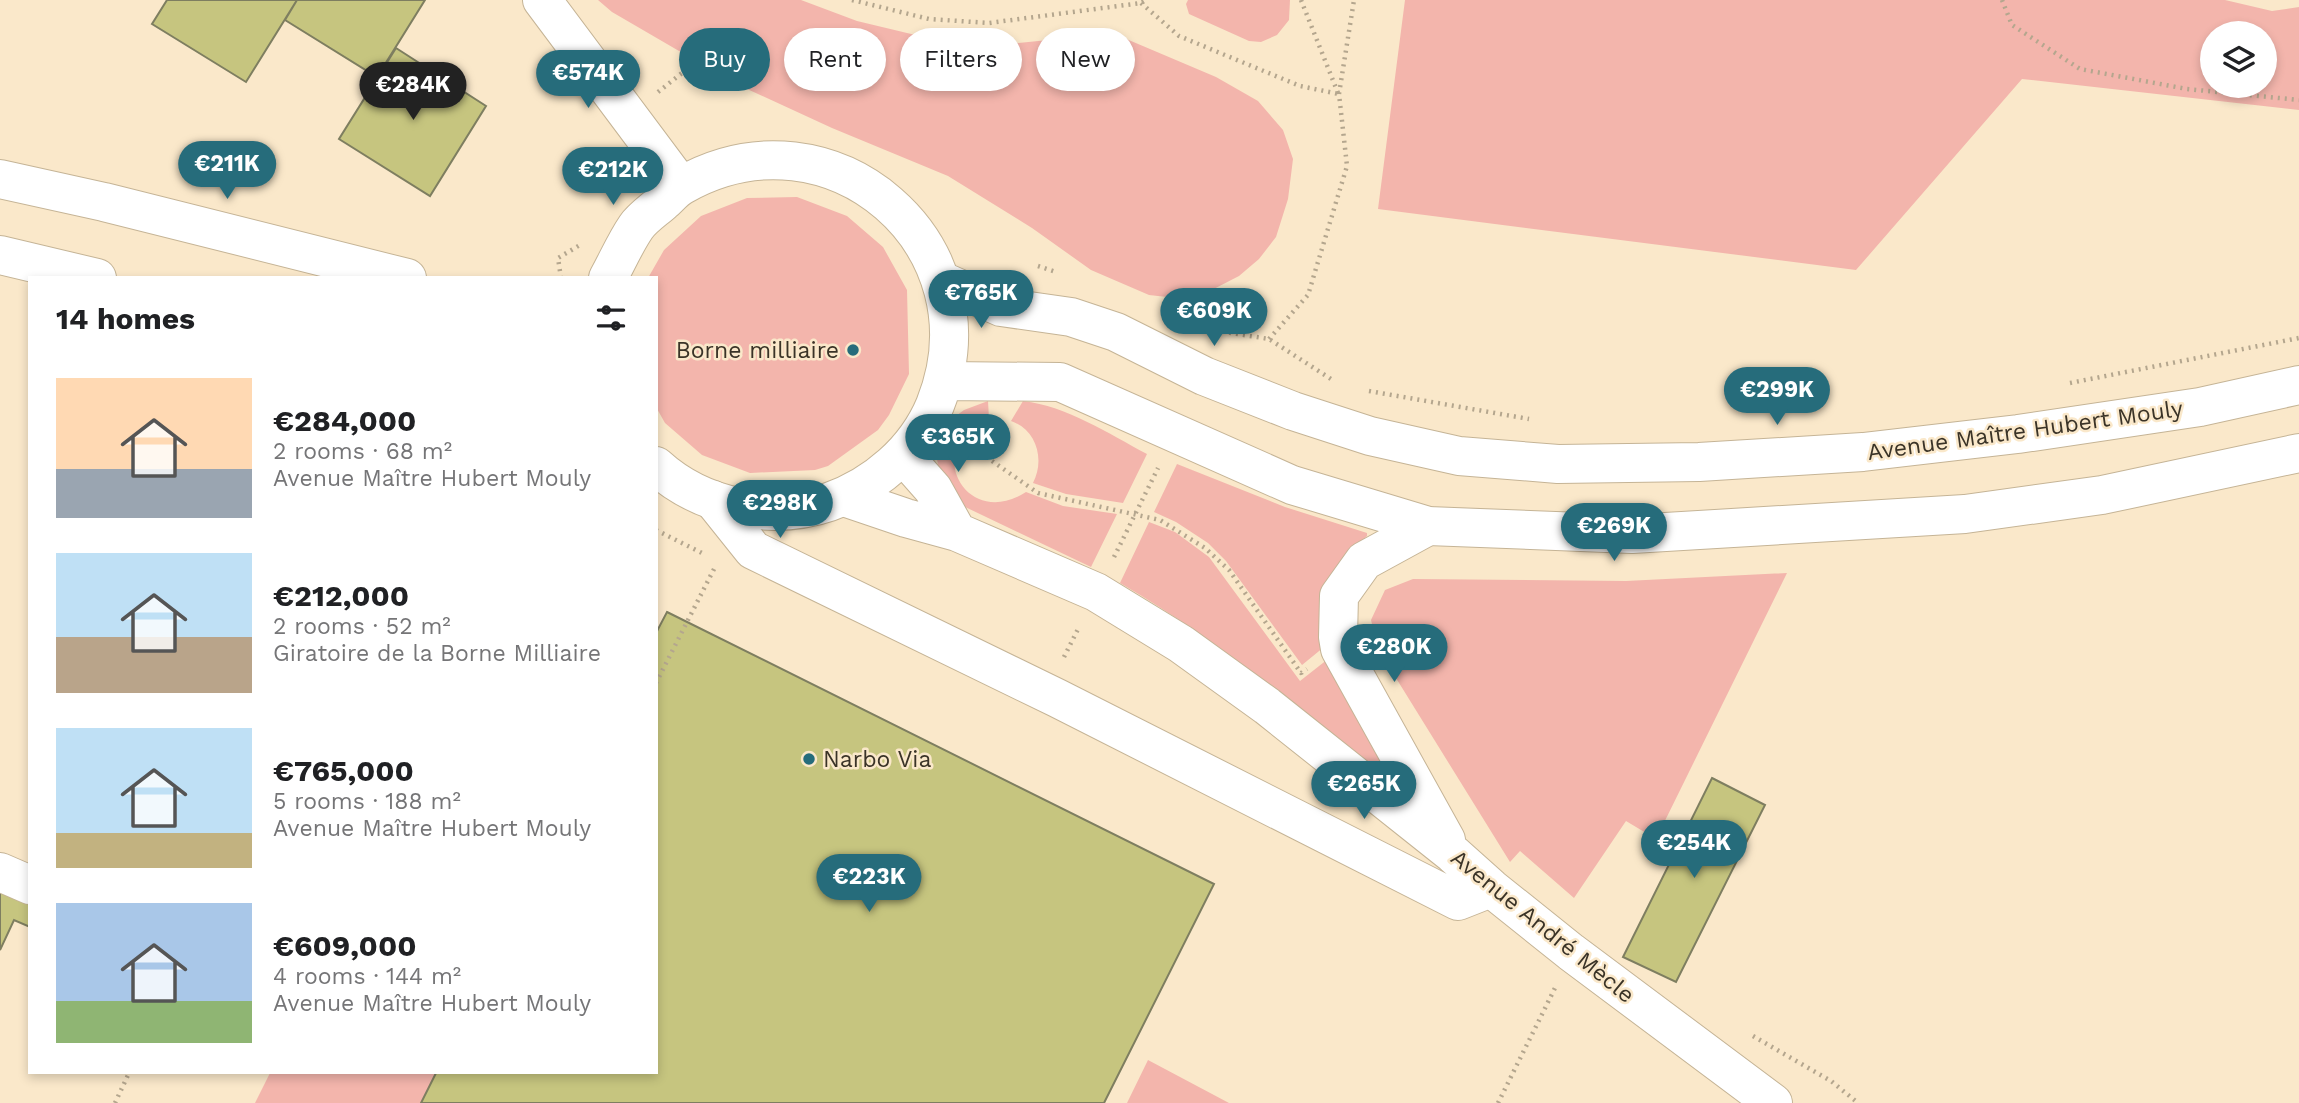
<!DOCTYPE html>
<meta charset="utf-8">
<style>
:root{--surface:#fff;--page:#f6f6f6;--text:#202124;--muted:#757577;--accent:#266c7b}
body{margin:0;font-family:"Work Sans",sans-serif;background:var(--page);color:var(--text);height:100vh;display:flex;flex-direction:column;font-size:26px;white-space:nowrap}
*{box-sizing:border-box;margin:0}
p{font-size:23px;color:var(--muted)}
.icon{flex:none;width:38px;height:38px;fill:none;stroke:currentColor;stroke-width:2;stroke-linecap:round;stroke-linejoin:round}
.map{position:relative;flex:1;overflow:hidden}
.details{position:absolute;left:28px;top:276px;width:630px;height:798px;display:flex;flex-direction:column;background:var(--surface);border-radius:0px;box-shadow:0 4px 10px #0003}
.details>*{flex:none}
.top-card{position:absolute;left:679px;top:28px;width:665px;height:63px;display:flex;gap:14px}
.tools{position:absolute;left:2200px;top:21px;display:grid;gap:14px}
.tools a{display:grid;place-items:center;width:77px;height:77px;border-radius:50%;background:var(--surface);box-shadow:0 4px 10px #0003;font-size:35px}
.price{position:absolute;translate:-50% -60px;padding:0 16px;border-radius:24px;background:var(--accent);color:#fff;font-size:23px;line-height:46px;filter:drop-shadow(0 2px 4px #0008)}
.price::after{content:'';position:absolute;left:50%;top:42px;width:21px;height:16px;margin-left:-10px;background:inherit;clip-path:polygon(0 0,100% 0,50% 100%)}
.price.selected{background:#222;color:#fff}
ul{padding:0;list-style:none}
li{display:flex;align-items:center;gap:21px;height:175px;padding:0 28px}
li span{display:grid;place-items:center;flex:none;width:196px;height:140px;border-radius:0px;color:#555}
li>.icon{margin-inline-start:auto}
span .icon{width:84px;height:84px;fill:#fffc;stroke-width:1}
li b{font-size:30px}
h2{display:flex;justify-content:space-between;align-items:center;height:84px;padding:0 28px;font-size:30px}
.chip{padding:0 24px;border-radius:32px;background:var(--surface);box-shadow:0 4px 10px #0003;font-size:24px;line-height:63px}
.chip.selected{background:var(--accent);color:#fff}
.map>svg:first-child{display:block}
.green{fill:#f3b5ac;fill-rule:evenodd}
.building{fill:#c6c57f;stroke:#7e7e60;stroke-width:2}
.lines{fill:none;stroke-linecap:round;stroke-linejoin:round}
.minor-casing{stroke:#c5b496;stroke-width:40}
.major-casing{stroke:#c5b496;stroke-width:40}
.path{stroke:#b4a68e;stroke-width:4.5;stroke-dasharray:2 5;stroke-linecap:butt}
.minor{stroke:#fff;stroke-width:38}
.major{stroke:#fff;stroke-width:38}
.poi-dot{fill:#266c7b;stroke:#fae8ca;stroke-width:2.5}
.labels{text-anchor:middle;stroke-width:5;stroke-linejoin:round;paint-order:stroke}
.poi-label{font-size:23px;fill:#3a3327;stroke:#fae8ca;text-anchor:end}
.street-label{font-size:23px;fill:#3a3327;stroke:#fae8ca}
</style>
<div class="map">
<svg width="2299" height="1103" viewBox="0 0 2299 1103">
<rect width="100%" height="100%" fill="#fae8ca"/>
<path class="green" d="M598,0H801L857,21L932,39L988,46L1088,36L1124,38L1216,77L1258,101L1283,130L1293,159L1288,199L1276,237L1259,259L1239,276L1204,294L1176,298L1149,295L1091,270L1032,228L948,176L832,128L734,83L612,12Z
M1188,0H1290L1289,20L1277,35L1261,42L1249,41L1189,14L1186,4Z
M1405,0H2225L2272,11L2299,7V110L2022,79L1856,270L1378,209ZM2212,33H2264V86H2212Z
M797,197L847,216L883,247L907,290L909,374L889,415L878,430L828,466L815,470L750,473L702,455L665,423L656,407V278H648L664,250L701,216L747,198Z
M988,401L989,419C920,444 965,532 1026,492L1063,506L1117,514L1091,567L961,505L939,475L937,458L942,435L949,421L964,410Z
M1023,401C1067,406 1109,434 1147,454L1123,503L1066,494L1033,483C1045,460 1037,430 1011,421Z
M1177,464L1285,507L1367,533V536L1349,553L1324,647L1302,665L1226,561L1208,543L1176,522L1154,512Z
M1149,522L1175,532L1209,557L1300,681L1328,659L1389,772L1387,776H1383C1299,706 1214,638 1120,583Z
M1787,573L1656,839L1626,821L1574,898L1520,851L1510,862L1378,649L1371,620L1385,590L1413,579L1626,581Z
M1148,1060L1229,1103H1127Z
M270,1073H436L421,1103H255Z"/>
<path class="building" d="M167,0H297L246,82L152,24Z
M297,0H425L377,77L285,20Z
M396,48L486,106L430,196L339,139Z
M667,612L1214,884L1104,1103H421L436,1073H656V633Z
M1712,778L1765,805L1676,982L1623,957Z
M0,884L30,894V927L14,920L0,950Z"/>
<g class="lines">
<g class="minor-casing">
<path id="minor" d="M903,455L933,489L957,532
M844,497L906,518L957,532L1096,592L1181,644L1267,706L1453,854L1491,888L1571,952L1773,1103
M713,500L753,550L1057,698L1458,901L1491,888
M1428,526L1364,561L1339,596L1338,637L1340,649L1446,840
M0,872L30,885"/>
</g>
<g class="major-casing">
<path id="major" d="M542,0L681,186
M0,179L104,202L407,278
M0,255L97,278
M608,278C617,262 625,243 636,227C642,218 654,210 663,202C669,197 675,189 683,185C831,101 999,245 935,405C916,451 875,486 829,502C771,522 701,507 656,466
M942,281L1001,307L1071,317L1116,332L1204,376L1293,411L1370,436L1459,456L1558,464L1699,462L1863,452L2018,434L2200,407L2299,385
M945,381L1060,382L1292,485L1428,526L1632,534L1965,514L2102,495L2299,453"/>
</g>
<path class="path" d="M852,0L929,19L989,23L1141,3L1146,0
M1301,0L1338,93
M2002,0L2012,25L2080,69L2187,89L2299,100
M1141,3L1179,36L1300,86L1339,94
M658,92L682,73
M1038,266L1056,272
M561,278L558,258L580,245
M1176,315L1225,332L1269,339L1331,379
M1269,339L1308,295L1347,166L1339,94L1354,0
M2070,383L2299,338
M1369,391L1529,419
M992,461L1038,493L1160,520L1205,548L1229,570L1301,673L1307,669
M656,530L702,553
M1114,557L1158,468
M1064,657L1079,627
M656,683L716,565
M1753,1036L1831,1081L1858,1103
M115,1103L129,1073
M1498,1103L1555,988"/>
<use href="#minor" class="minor"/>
<use href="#major" class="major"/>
</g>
<g class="poi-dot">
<circle cx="853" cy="350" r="7"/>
<circle cx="809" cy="759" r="7"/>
</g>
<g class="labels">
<g class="poi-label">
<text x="839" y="358">Borne milliaire</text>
<text x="823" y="767" text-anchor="start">Narbo Via</text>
</g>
<g class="street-label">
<text transform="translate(2025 430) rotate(-8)" y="8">Avenue Maître Hubert Mouly</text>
<text transform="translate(1543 926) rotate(39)" y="8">Avenue André Mècle</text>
</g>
</g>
</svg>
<div class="tools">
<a><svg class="icon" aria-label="layers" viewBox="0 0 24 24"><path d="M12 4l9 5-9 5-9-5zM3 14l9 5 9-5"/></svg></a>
</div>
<b class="price" style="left:588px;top:110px">€574K</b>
<b class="price selected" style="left:413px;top:122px">€284K</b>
<b class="price" style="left:227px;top:201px">€211K</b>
<b class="price" style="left:613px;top:207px">€212K</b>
<b class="price" style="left:981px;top:330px">€765K</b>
<b class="price" style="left:1214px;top:348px">€609K</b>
<b class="price" style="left:1777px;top:427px">€299K</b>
<b class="price" style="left:958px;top:474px">€365K</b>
<b class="price" style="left:780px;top:540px">€298K</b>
<b class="price" style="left:1614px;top:563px">€269K</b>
<b class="price" style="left:1394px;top:684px">€280K</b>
<b class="price" style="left:1364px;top:821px">€265K</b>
<b class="price" style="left:1694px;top:880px">€254K</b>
<b class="price" style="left:869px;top:914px">€223K</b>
<div class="top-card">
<a class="chip selected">Buy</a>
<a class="chip">Rent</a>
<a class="chip">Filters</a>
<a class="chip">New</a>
</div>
<section class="details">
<h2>14 homes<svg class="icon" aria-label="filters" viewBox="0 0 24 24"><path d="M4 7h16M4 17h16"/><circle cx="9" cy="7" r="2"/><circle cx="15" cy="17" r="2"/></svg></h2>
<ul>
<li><span style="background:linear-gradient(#ffd9b3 65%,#9aa5b1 0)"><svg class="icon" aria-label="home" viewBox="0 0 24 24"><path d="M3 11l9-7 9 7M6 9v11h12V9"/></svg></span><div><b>€284,000</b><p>2 rooms · 68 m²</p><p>Avenue Maître Hubert Mouly</p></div></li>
<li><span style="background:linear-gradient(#bfe0f5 60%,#b9a48a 0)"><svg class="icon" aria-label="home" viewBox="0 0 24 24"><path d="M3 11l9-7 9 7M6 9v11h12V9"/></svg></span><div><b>€212,000</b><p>2 rooms · 52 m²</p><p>Giratoire de la Borne Milliaire</p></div></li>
<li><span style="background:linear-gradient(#bfe0f5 75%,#c2b280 0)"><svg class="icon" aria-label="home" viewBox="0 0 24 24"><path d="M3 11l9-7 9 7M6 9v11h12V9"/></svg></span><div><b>€765,000</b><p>5 rooms · 188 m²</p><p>Avenue Maître Hubert Mouly</p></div></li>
<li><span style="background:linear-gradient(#a9c7e8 70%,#8fb573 0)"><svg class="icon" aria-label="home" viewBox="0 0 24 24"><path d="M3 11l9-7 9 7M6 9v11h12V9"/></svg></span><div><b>€609,000</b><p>4 rooms · 144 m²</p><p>Avenue Maître Hubert Mouly</p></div></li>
</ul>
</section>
</div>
